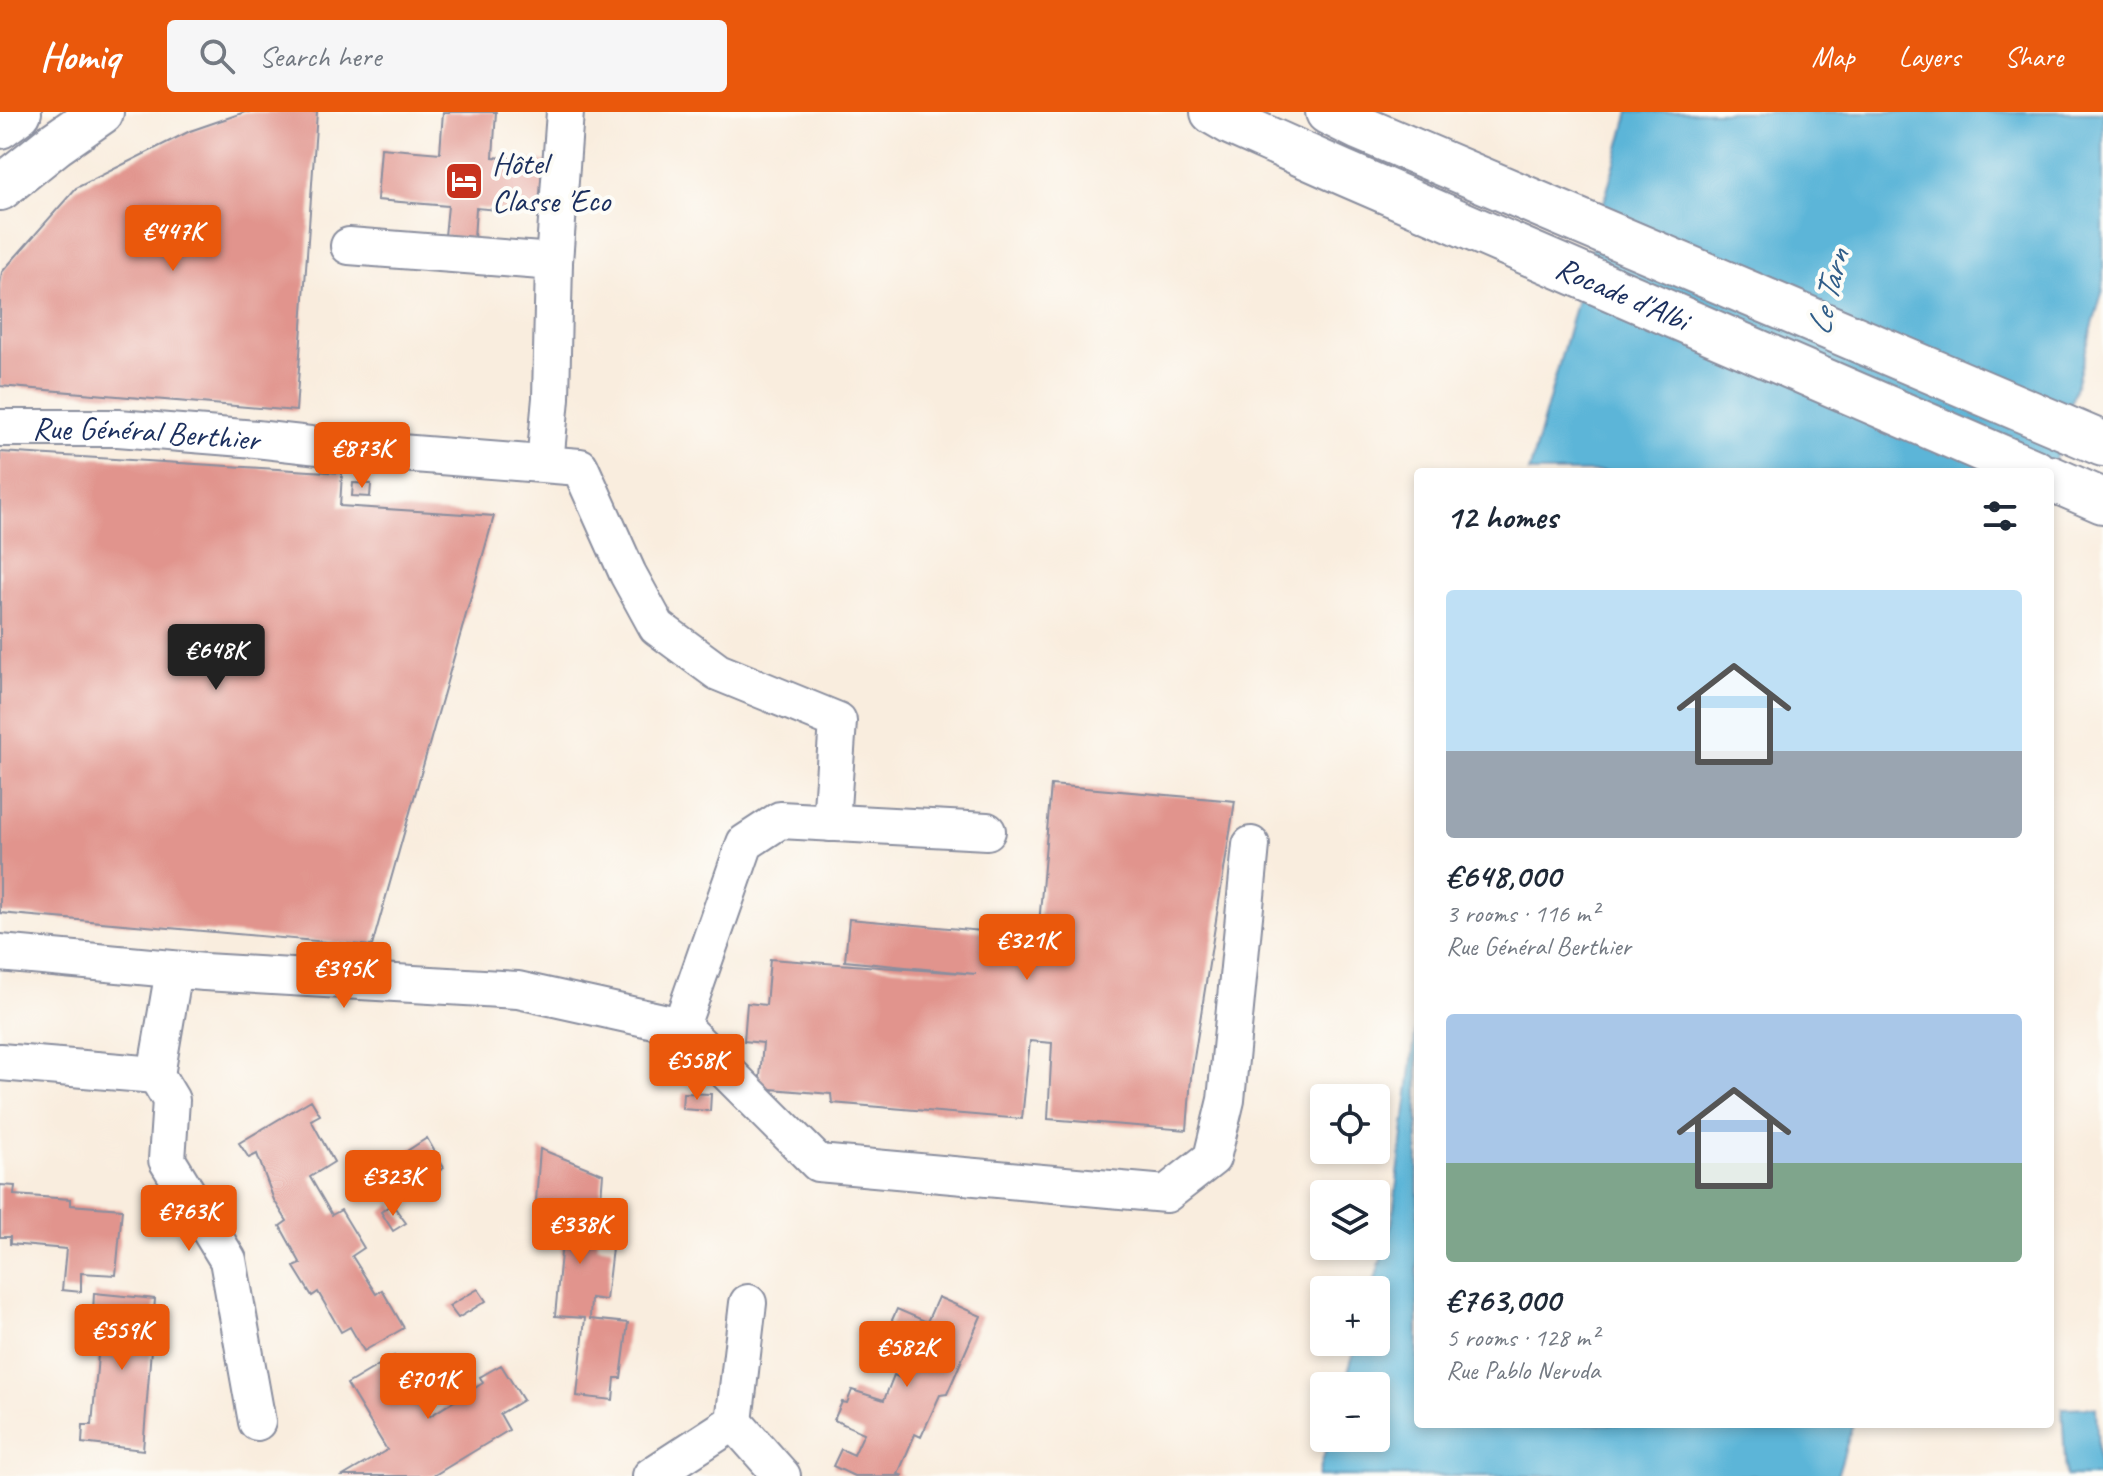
<!DOCTYPE html>
<meta charset="utf-8">
<style>
:root{--surface:#fff;--page:#f6f6f7;--text:#1f2937;--muted:#747a83;--accent:#ea580c}
body{margin:0;font-family:Caveat,sans-serif;background:var(--page);color:var(--text);height:100vh;display:flex;flex-direction:column;font-size:30px;white-space:nowrap}
*{box-sizing:border-box;margin:0}
p{font-size:26px;color:var(--muted)}
.icon{flex:none;width:44px;height:44px;fill:none;stroke:currentColor;stroke-width:2;stroke-linecap:round;stroke-linejoin:round}
.map{position:relative;flex:1;overflow:hidden}
.panel{position:absolute;left:1414px;top:356px;width:640px;height:960px;display:flex;flex-direction:column;background:var(--surface);border-radius:8px;box-shadow:0 4px 12px #0003}
.panel>*{flex:none}
.controls{position:absolute;left:1310px;top:972px;display:grid;gap:16px}
.controls a{display:grid;place-items:center;width:80px;height:80px;border-radius:8px;background:var(--surface);box-shadow:0 4px 12px #0003;font-size:40px}
.price{position:absolute;translate:-50% -68px;padding:0 18px;border-radius:8px;background:var(--accent);color:#fff;font-size:26px;line-height:52px;filter:drop-shadow(0 2px 4px #0008)}
.price::after{content:'';position:absolute;left:50%;top:48px;width:24px;height:18px;margin-left:-12px;background:inherit;clip-path:polygon(0 0,100% 0,50% 100%)}
.price.on{background:#222;color:#fff}
ul{padding:0;list-style:none}
li{display:grid;align-content:center;gap:16px;height:424px;padding:0 32px}
li span{display:grid;place-items:center;height:248px;border-radius:8px;color:#555}
li>.icon{margin-inline-start:auto}
span .icon{width:144px;height:144px;fill:#fffc;stroke-width:1}
li b{font-size:34px}
h2{display:flex;justify-content:space-between;align-items:center;height:96px;padding:0 32px;font-size:34px}
header{display:flex;align-items:center;gap:48px;box-sizing:border-box;height:112px;padding:0 40px;background:var(--accent);color:#fff}
header strong{font-size:38px}
nav{display:flex;gap:44px;margin-inline-start:auto;font-size:28px}
.search{width:560px;height:72px;background:var(--page);display:flex;align-items:center;gap:20px;box-sizing:border-box;padding:0 28px;border-radius:8px;color:var(--muted);font-size:30px}
.map>svg:first-child{display:block}
.water{fill:#5bb5d8;stroke:#3b729b;stroke-width:2}
.building{fill:#e1948d}
.lines{fill:none;stroke-linecap:round;stroke-linejoin:round}
.minor-casing{stroke:#8a8e9e;stroke-width:40}
.highway-casing{stroke:#8a8e9e;stroke-width:48}
.minor{stroke:#fff;stroke-width:36}
.highway{stroke:#fff;stroke-width:44}
.labels{text-anchor:middle;stroke-width:8;stroke-linejoin:round;paint-order:stroke}
.poi-label{font-size:32px;fill:#1b2f5e;stroke:#fdfcf7;text-anchor:start}
.street-label{font-size:32px;fill:#1b2f5e;stroke:#fdfcf7}
.water-label{font-size:34px;font-style:italic;fill:#315e89;stroke:#fdfcf7}
</style>
<header>
<strong>Homiq</strong>
<div class="search"><svg class="icon" aria-label="search" viewBox="0 0 24 24"><circle cx="10" cy="10" r="6"/><path d="M15 15l6 6"/></svg>Search here</div>
<nav><a>Map</a><a>Layers</a><a>Share</a></nav>
</header>
<div class="map">
<svg width="2103" height="1364" viewBox="0 0 2103 1364">
<rect width="100%" height="100%" fill="#fdfcf7"/>
<filter id="ink" filterUnits="userSpaceOnUse"><feTurbulence type="fractalNoise" baseFrequency=".0125" numOctaves="2"/><feDisplacementMap in="SourceGraphic" scale="16" xChannelSelector="R" yChannelSelector="G"/><feConvolveMatrix kernelMatrix="1 2 1 2 8 2 1 2 1" color-interpolation-filters="sRGB"/></filter>
<filter id="wash" filterUnits="userSpaceOnUse"><feTurbulence type="fractalNoise" baseFrequency=".006" numOctaves="4" result="noise"/><feDisplacementMap in="SourceGraphic" scale="32" xChannelSelector="R" yChannelSelector="G"/><feGaussianBlur stdDeviation="1.8" result="paint"/><feColorMatrix in="noise" values="0 0 0 0 0 0 0 0 0 0 0 0 0 0 0 0 0 1.4 0 .05"/><feComposite in="paint" operator="in"/></filter>
<g filter="url(#wash)">
<rect width="100%" height="100%" fill="#f9edde"/>
<path class="water" d="M1629,0H2103V177L2050,366V360H1529Z
M1418,899V1312H1853L1837,1364H1318L1329,1326H1376V1274H1344L1357,1230H1376V1178H1372L1392,1111Z
M2096,1295L2099,1364H2066L2062,1296Z"/>
<g id="blocks">
<path class="building" d="M245,0H317L296,299L0,274V173L2,160L76,76L190,19Z
M443,0H496L493,45L551,50L547,102L476,96L474,127L445,124L448,94L377,88L381,36L440,41Z
M0,340L342,361L340,394L494,404L372,834L0,801Z
M353,371L371,372L370,385L352,384Z
M1051,673L1235,689L1191,965L1187,1018L1048,1007L1052,931L1030,929L1022,1007L832,991L831,982L759,976L763,931L744,929L747,891L766,893L770,847L976,862L845,849L849,807L1038,824Z
M683,981L711,982L710,999L682,997Z
M311,988L320,1003L311,1008L334,1050L310,1065L332,1103L341,1098L364,1136L352,1144L376,1182L382,1178L404,1216L364,1239L350,1215L341,1220L318,1180L312,1184L294,1155L301,1152L280,1114L287,1109L274,1088L257,1042L249,1046L239,1031Z
M427,1026L444,1056L426,1067L407,1039Z
M540,1037L603,1062L597,1134L612,1136L606,1188L591,1186L590,1207L628,1211L621,1266H615L613,1288L577,1284L585,1206L555,1204L562,1131L533,1129Z
M0,1073L15,1074L14,1083L70,1087V1093L122,1097L116,1163L81,1161V1180L62,1178L66,1137L10,1132V1125H0Z
M392,1092L406,1111L393,1119L381,1100Z
M478,1177L486,1189L458,1206L449,1194Z
M94,1181L155,1187L143,1338L82,1331L83,1313H92L97,1256L101,1201L93,1200Z
M938,1185L981,1204L947,1282L940,1283L921,1325L915,1322L898,1362L903,1364H854L833,1354L841,1337L854,1343L864,1321L834,1308L842,1290L847,1291L852,1278L884,1288L894,1263L902,1267L913,1244L882,1230L897,1197L927,1210Z
M394,1244L430,1304L483,1271L480,1265L501,1253L523,1288L500,1302L509,1318L433,1364H343L387,1338L347,1272Z"/>
</g>
</g>
<g filter="url(#ink)">
<use href="#blocks" fill-opacity="0" stroke="#8a8e9e" stroke-width="2"/>
<g class="lines">
<g class="minor-casing">
<g id="minor">
<path d="M349,134L554,150L551,286L545,352"/>
<path d="M554,150L565,0"/>
<path id="s1" d="M0,316H118L256,327L337,336L580,355L628,462L657,515L718,560L838,609L831,711"/>
<path d="M0,841L204,860L518,878L681,914L818,1051L1166,1082L1212,1046L1226,988L1251,733"/>
<path d="M174,858L156,963L171,988L167,1048L228,1148L257,1310"/>
<path d="M681,914L745,731L780,708L987,719"/>
<path d="M0,950L156,963"/>
<path d="M734,1310L782,1364"/>
<path d="M651,1364L734,1310L748,1191"/>
</g>
</g>
<g class="highway-casing">
<g id="highway">
<path id="s2" d="M1213,0L1232,11L1342,60L2035,360"/>
<path d="M1328,0L1360,16L2103,332"/>
<path d="M0,14L19,0"/>
<path d="M0,76L55,32L101,0"/>
<path d="M2050,366L2103,389"/>
</g>
</g>
<use href="#minor" class="minor"/>
<use href="#highway" class="highway"/>
</g>
</g>
<defs>
<g id="hotel-square" transform="scale(2)"><rect x="-9" y="-9" width="18" height="18" rx="4" fill="#c8321e" stroke="#fdfcf7"/><path d="M-6-4.5h1.5V1H6V5H4.5V3h-9V5H-6ZM-4 0a1.8 1.8 0 1 1 3.6 0ZM.5 0V-2.5h3Q6-2.5 6 0Z" fill="#fff"/></g>
</defs>
<g fill-rule="evenodd">
<use href="#hotel-square" x="464" y="69"/>
</g>
<g class="labels">
<g class="poi-label">
<text x="492" y="62">Hôtel<tspan x="492" dy="37">Classe 'Eco</tspan></text>
</g>
<g class="street-label">
<text dy="11" stroke="none"><textPath href="#s2" startOffset="448">Rocade d'Albi</textPath></text>
<text dy="11" stroke="none"><textPath href="#s1" startOffset="146">Rue Général Berthier</textPath></text>
</g>
<g class="water-label">
<text transform="translate(1827 180) rotate(-76)" y="12">Le Tarn</text>
</g>
</g>
</svg>
<div class="controls">
<a><svg class="icon" aria-label="locate" viewBox="0 0 24 24"><circle cx="12" cy="12" r="6"/><path d="M12 2v4M12 18v4M2 12h4M18 12h4"/></svg></a>
<a><svg class="icon" aria-label="layers" viewBox="0 0 24 24"><path d="M12 4l9 5-9 5-9-5zM3 14l9 5 9-5"/></svg></a>
<a>+</a>
<a>−</a>
</div>
<b class="price" style="left:173px;top:161px">€447K</b>
<b class="price" style="left:362px;top:378px">€873K</b>
<b class="price on" style="left:216px;top:580px">€648K</b>
<b class="price" style="left:1027px;top:870px">€321K</b>
<b class="price" style="left:344px;top:898px">€395K</b>
<b class="price" style="left:697px;top:990px">€558K</b>
<b class="price" style="left:393px;top:1106px">€323K</b>
<b class="price" style="left:189px;top:1141px">€763K</b>
<b class="price" style="left:580px;top:1154px">€338K</b>
<b class="price" style="left:122px;top:1260px">€559K</b>
<b class="price" style="left:907px;top:1277px">€582K</b>
<b class="price" style="left:428px;top:1309px">€701K</b>
<section class="panel">
<h2>12 homes<svg class="icon" aria-label="filters" viewBox="0 0 24 24"><path d="M4 7h16M4 17h16"/><circle cx="9" cy="7" r="2"/><circle cx="15" cy="17" r="2"/></svg></h2>
<ul>
<li><span style="background:linear-gradient(#bfe0f5 65%,#9aa5b1 0)"><svg class="icon" aria-label="home" viewBox="0 0 24 24"><path d="M3 11l9-7 9 7M6 9v11h12V9"/></svg></span><div><b>€648,000</b><p>3 rooms · 116 m²</p><p>Rue Général Berthier</p></div></li>
<li><span style="background:linear-gradient(#a9c7e8 60%,#7fa58c 0)"><svg class="icon" aria-label="home" viewBox="0 0 24 24"><path d="M3 11l9-7 9 7M6 9v11h12V9"/></svg></span><div><b>€763,000</b><p>5 rooms · 128 m²</p><p>Rue Pablo Neruda</p></div></li>
</ul>
</section>
</div>
